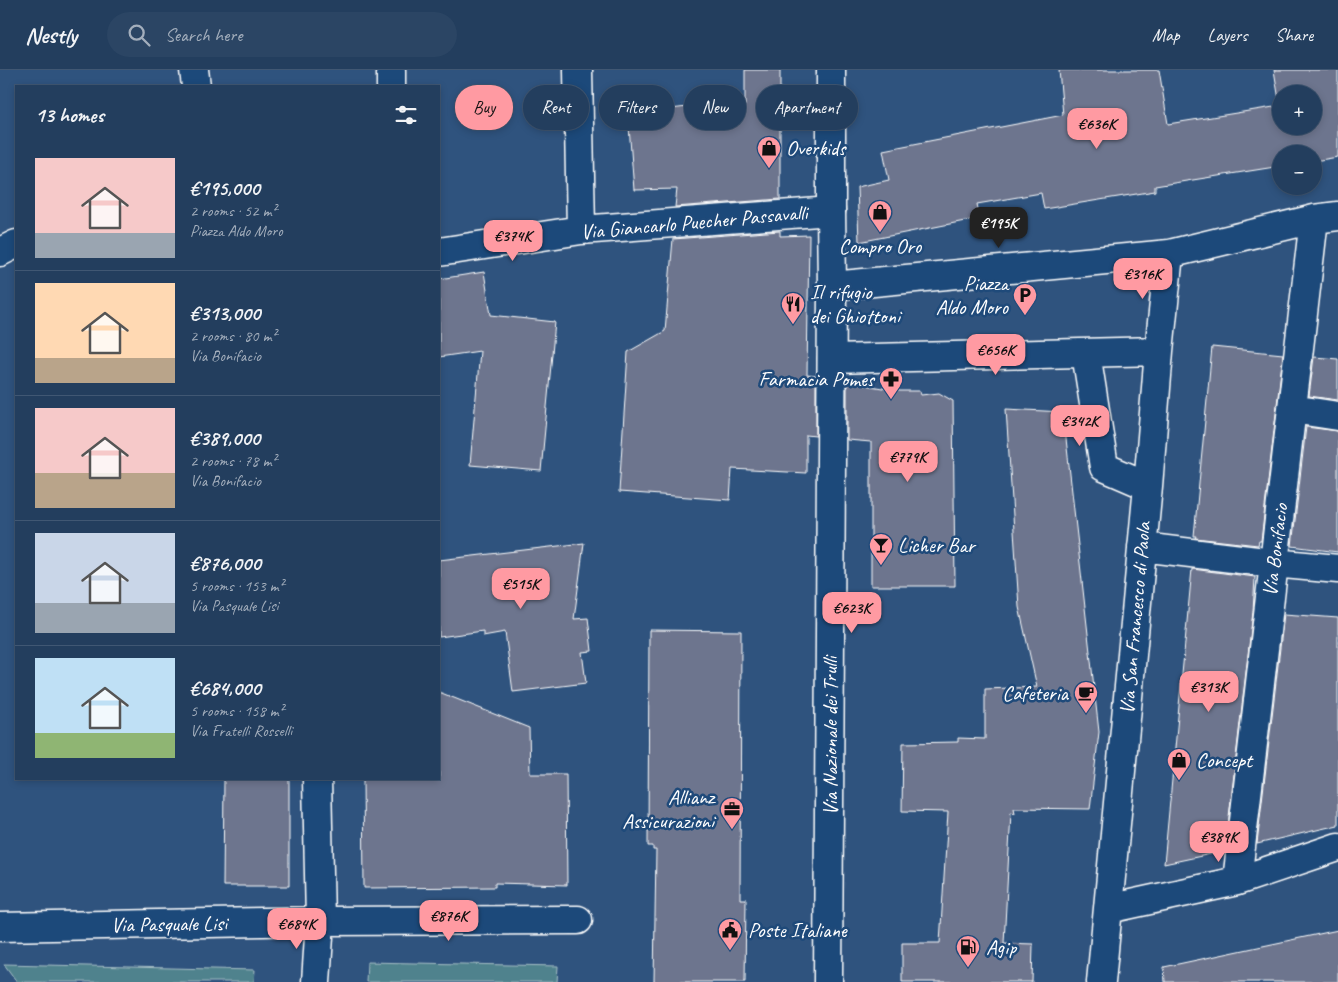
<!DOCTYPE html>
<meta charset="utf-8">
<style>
:root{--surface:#233e5e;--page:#2b4564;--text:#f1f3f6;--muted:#a3aebc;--line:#405773;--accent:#ff9aa2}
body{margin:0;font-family:Caveat,sans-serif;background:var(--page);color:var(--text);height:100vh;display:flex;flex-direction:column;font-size:19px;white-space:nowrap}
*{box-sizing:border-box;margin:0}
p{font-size:16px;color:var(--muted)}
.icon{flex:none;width:28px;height:28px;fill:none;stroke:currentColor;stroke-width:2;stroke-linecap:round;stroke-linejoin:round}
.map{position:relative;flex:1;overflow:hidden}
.sheet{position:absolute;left:15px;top:15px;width:425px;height:695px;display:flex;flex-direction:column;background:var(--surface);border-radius:0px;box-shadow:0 2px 8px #0003,0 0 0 1px var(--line)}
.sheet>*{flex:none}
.hud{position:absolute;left:455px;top:15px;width:475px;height:45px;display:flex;gap:10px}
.tools{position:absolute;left:1272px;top:15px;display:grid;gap:10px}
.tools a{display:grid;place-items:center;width:50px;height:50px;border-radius:50%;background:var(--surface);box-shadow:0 2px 8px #0003,0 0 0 1px var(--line);font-size:25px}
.price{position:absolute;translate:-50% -42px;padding:0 11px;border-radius:10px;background:var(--accent);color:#111;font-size:16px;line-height:32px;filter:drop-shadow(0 1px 2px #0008)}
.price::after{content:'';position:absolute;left:50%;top:30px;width:15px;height:11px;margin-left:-8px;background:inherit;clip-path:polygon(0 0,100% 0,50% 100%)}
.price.active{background:#222;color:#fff}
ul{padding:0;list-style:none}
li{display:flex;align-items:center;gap:15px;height:125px;padding:0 20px}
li+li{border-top:1px solid var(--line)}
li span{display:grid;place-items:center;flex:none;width:140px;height:100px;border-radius:0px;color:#555}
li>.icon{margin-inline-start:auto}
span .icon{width:60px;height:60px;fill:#fffc;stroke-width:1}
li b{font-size:21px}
h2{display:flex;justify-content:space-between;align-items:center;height:60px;padding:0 20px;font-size:21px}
.pill{padding:0 18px;border-radius:22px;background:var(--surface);box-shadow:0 2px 8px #0003,0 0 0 1px var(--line);font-size:18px;line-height:45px}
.pill.active{background:var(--accent);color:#111}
header{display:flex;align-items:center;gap:30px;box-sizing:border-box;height:70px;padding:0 25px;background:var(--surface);border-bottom:1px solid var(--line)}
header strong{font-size:24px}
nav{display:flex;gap:28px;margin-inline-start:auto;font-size:18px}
.search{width:350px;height:45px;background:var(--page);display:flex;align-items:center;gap:12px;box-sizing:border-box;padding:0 18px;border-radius:28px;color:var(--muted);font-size:19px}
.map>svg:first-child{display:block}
.green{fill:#50828d;stroke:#a8c0c6}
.building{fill:#6d758e;stroke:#fff;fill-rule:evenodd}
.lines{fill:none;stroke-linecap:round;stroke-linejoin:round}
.minor-casing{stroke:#fff;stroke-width:31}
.tertiary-casing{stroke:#fff;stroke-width:31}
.minor{stroke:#1f4a7a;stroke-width:28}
.tertiary{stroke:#1f4a7a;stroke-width:28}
.labels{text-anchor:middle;stroke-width:5;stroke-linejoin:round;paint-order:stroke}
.poi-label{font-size:21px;fill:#fff;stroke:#1f4a7a;text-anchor:start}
.street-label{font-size:21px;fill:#fff;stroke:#1f4a7a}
</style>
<header>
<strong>Nestly</strong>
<div class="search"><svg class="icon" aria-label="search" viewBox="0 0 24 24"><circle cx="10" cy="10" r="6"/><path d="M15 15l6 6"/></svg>Search here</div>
<nav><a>Map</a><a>Layers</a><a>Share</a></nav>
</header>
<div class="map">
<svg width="1338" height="912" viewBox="0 0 1338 912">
<rect width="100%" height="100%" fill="#2f537e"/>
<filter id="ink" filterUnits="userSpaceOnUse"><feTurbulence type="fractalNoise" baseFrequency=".02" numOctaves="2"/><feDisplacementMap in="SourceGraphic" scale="10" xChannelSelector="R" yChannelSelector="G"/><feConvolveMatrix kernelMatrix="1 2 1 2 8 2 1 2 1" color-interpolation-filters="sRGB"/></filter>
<g filter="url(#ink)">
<path class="green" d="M367,892L558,896L557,912H366Z
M4,894L255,900L254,912H17Z"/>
<path class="building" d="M745,0H780V129L675,137L677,119L634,120L628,44L696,36H745Z
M1059,0H1159L1168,54L1280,36L1274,0H1338V87L1314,91V84H1281V96L1155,116V121L1044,139L1041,123L977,134L980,148L859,172L857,117L889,110L883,80L1063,45ZM1281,24H1314V56H1281Z
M780,161V166L809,165L807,305L816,306V366L806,365V403L732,399L730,430L619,422L628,282L665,261L673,169Z
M484,202L491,245L555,252L541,401L470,395L480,281L439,287V209Z
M1212,277L1283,284L1261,471H1259L1258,475L1195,468L1196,466H1194Z
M1314,287L1338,289V330L1309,326Z
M847,312L900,321H920L921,325L939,323L953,331L955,516H871V372L847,370Z
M1006,339L1063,342L1099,662L1090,739L1014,738L1015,743L1011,742L1004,873L1033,874L1032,912H902V873H940L948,742L902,741L903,673L958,672V668L985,669V619L1037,617L1019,537Z
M1306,357L1338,361V482L1292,476Z
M584,473L574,549L588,548L592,581L582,582L586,613L513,622L505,562L483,566V561L439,567V490Z
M1192,499L1255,507L1253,542L1225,781L1164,794Z
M1284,544L1338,548V755L1257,774Z
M649,560L741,561L740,829H746L745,912H654L656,780H653V776H648Z
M439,622L529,658L530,704H566L567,815L495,813V817L364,818L363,709H439Z
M224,709H289V816H223Z
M1338,860V912H1165L1164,897Z"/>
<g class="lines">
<g class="minor-casing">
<path id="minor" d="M194,0L196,16
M578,0L581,160
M391,16V0
M0,182L16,174
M439,182L581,160L831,141
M832,216L1169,184L1314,149L1338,146
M1086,283L1104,397L1148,416
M832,289L1159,281
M1292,339L1338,346
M1142,477L1273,493L1338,499
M1237,811L1314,149
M1108,839L1237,811L1338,777
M0,857L320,851L578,850
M316,912L320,851L317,709
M1101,912L1148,416L1159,281L1169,184"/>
</g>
<g class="tertiary-casing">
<path id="tertiary" d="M828,912L832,216L831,141V0"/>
</g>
<use href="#minor" class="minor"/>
<use href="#tertiary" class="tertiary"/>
</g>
</g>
<defs>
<g id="shop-pin" transform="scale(1.25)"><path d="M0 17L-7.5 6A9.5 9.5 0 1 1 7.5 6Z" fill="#ff9aa2" stroke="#1f4a7a"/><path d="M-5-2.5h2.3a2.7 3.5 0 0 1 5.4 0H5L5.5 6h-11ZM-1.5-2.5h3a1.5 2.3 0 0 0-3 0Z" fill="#111"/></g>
<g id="parking-pin" transform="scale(1.25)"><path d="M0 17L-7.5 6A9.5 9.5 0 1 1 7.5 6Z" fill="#ff9aa2" stroke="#1f4a7a"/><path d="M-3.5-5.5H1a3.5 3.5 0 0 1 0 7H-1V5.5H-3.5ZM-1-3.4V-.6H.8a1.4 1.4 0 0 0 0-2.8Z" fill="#111"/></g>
<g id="restaurant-pin" transform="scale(1.25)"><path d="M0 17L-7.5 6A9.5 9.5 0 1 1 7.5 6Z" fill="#ff9aa2" stroke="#1f4a7a"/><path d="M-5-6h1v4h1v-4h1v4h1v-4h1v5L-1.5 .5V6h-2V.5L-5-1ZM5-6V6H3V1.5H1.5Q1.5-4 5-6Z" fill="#111"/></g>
<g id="pharmacy-pin" transform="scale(1.25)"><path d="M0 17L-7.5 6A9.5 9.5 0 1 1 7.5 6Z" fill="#ff9aa2" stroke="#1f4a7a"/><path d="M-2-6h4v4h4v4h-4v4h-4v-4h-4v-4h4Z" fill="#111"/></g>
<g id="bar-pin" transform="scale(1.25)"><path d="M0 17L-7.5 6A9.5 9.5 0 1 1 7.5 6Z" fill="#ff9aa2" stroke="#1f4a7a"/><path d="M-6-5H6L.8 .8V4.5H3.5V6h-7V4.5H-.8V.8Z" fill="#111"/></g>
<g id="cafe-pin" transform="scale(1.25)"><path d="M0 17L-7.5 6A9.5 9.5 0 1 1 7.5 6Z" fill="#ff9aa2" stroke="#1f4a7a"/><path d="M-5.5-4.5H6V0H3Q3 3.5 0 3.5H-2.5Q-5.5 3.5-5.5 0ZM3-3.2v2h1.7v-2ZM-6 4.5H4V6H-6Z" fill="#111"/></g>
<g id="office-pin" transform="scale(1.25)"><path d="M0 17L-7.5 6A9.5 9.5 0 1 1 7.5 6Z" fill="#ff9aa2" stroke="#1f4a7a"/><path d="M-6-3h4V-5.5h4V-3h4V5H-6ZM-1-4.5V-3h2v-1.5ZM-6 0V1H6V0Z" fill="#111"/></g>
<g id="civic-pin" transform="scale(1.25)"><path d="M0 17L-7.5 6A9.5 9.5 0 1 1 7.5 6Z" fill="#ff9aa2" stroke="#1f4a7a"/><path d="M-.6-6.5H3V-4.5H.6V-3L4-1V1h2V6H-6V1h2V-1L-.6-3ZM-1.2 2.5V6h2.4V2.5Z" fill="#111"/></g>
<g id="fuel-pin" transform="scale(1.25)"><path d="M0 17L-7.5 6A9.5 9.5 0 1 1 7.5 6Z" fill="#ff9aa2" stroke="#1f4a7a"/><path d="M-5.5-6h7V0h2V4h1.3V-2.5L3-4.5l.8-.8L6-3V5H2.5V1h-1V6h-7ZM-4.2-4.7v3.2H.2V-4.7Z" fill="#111"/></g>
</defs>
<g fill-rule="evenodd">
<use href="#shop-pin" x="769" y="78"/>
<use href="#shop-pin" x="880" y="142"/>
<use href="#parking-pin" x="1025" y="225"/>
<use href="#restaurant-pin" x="793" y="234"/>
<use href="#pharmacy-pin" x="891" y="309"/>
<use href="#bar-pin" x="881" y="475"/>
<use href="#cafe-pin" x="1086" y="623"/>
<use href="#shop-pin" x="1179" y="690"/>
<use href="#office-pin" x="732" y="739"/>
<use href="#civic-pin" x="730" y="860"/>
<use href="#fuel-pin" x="968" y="877"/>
</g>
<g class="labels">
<g class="poi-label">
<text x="786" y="85">Overkids</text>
<text x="880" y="183" text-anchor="middle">Compro Oro</text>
<text x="1008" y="220" text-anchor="end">Piazza<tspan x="1008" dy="24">Aldo Moro</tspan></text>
<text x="810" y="229">Il rifugio<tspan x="810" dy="24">dei Ghiottoni</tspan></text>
<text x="874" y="316" text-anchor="end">Farmacia Pomes</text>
<text x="898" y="482">Licher Bar</text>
<text x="1068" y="630" text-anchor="end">Cafeteria</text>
<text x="1196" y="697">Concept</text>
<text x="714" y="734" text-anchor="end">Allianz<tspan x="714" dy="24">Assicurazioni</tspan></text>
<text x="748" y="867">Poste Italiane</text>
<text x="986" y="884">Agip</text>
</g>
<g class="street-label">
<text transform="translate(694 152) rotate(-5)" y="7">Via Giancarlo Puecher Passavalli</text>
<text transform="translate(1275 480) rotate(-83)" y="7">Via Bonifacio</text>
<text transform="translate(1135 548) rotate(-85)" y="7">Via San Francesco di Paola</text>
<text transform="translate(830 666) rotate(-90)" y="7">Via Nazionale dei Trulli</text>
<text transform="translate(169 854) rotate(-1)" y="7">Via Pasquale Lisi</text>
</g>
</g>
</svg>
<div class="tools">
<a>+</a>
<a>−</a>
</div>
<b class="price" style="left:1097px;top:80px">€636K</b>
<b class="price active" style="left:999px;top:179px">€195K</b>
<b class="price" style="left:513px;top:192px">€374K</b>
<b class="price" style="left:1143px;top:230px">€316K</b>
<b class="price" style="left:996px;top:306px">€656K</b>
<b class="price" style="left:1080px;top:377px">€342K</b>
<b class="price" style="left:908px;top:413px">€779K</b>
<b class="price" style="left:521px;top:540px">€515K</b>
<b class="price" style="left:852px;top:564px">€623K</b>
<b class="price" style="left:1209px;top:643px">€313K</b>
<b class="price" style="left:1219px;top:793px">€389K</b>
<b class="price" style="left:449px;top:872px">€876K</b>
<b class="price" style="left:297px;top:880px">€684K</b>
<div class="hud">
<a class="pill active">Buy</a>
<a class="pill">Rent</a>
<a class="pill">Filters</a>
<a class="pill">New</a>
<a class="pill">Apartment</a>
</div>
<section class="sheet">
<h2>13 homes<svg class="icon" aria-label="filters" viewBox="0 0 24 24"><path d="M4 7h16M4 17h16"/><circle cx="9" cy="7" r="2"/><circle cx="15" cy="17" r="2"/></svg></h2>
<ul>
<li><span style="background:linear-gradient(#f6c9c9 75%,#9aa5b1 0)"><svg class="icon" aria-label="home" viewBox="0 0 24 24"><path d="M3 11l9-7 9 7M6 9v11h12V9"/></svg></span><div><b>€195,000</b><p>2 rooms · 52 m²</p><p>Piazza Aldo Moro</p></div></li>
<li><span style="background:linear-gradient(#ffd9b3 75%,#b9a48a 0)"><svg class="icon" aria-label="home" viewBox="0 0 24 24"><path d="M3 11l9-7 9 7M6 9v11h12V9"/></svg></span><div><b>€313,000</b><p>2 rooms · 80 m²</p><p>Via Bonifacio</p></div></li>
<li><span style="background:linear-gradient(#f6c9c9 65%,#b9a48a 0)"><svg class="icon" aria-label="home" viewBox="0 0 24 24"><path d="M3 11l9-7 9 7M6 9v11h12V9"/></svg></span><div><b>€389,000</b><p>2 rooms · 78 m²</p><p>Via Bonifacio</p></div></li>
<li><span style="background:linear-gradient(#c9d6e8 70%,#9aa5b1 0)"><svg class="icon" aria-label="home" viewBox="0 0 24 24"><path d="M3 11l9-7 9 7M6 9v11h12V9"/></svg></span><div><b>€876,000</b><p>5 rooms · 153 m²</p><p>Via Pasquale Lisi</p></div></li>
<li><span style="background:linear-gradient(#bfe0f5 75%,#8fb573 0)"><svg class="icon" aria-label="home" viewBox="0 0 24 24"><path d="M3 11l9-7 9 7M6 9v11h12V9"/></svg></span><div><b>€684,000</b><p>5 rooms · 158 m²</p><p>Via Fratelli Rosselli</p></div></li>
</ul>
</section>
</div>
